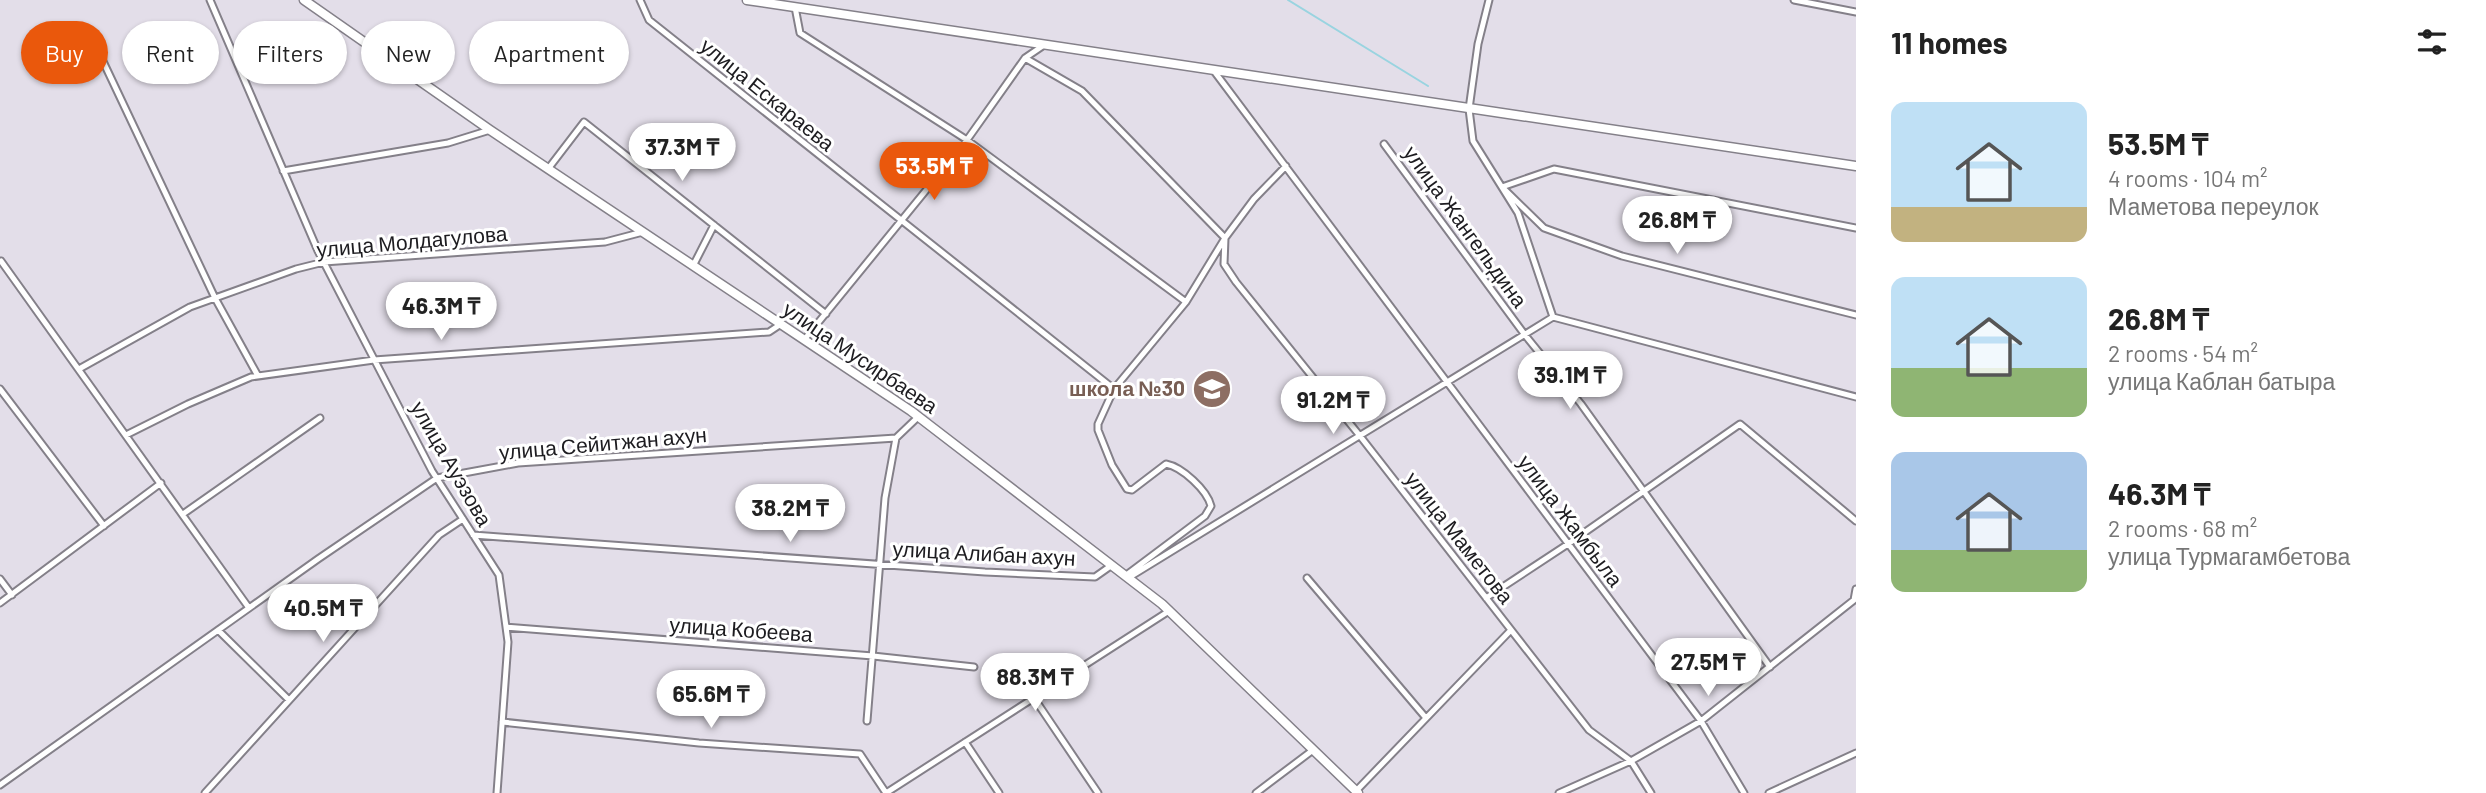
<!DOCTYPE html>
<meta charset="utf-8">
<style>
:root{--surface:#fff;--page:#f6f6f6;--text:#222;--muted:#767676;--accent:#ea580c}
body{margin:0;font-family:Barlow,sans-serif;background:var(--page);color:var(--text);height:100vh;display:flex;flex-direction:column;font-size:26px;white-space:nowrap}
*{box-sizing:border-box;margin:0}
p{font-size:23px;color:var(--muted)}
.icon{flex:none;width:38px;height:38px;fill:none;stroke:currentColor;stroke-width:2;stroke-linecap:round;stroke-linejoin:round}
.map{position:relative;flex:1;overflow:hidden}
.details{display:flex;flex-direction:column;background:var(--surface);width:630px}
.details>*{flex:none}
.hud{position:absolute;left:21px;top:21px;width:665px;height:63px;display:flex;gap:14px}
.price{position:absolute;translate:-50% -60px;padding:0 16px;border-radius:24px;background:#fff;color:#222;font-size:23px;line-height:46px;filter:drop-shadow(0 2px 4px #0008)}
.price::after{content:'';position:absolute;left:50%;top:42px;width:21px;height:16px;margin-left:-10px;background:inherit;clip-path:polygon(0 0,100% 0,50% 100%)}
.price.active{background:var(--accent);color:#fff}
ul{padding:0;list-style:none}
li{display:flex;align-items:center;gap:21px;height:175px;padding:0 35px}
li span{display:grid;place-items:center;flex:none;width:196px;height:140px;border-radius:14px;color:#555}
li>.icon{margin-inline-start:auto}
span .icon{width:84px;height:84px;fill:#fffc;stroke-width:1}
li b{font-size:30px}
h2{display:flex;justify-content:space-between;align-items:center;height:84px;padding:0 35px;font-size:30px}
.pill{padding:0 24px;border-radius:32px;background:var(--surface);box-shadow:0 2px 5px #0004;font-size:24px;line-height:63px}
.pill.active{background:var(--accent);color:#fff}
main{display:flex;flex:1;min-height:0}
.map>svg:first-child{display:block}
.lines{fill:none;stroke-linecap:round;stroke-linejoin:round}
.stream{stroke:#99d4e0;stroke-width:2}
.street-casing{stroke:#848089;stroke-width:9}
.secondary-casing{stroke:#848089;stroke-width:11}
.street{stroke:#fff;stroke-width:5}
.secondary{stroke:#fff;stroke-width:8}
.labels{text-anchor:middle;stroke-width:6;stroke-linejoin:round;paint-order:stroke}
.street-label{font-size:21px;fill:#1d1c20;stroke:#fff}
.education-label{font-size:21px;font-weight:bold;fill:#785e54;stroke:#fff;text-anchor:end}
</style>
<main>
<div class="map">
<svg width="1856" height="793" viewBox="0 0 1856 793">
<rect width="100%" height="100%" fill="#e3dee9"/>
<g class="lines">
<path class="stream" d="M1288,0L1428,86"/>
<g class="street-casing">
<path id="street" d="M210,0L318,251L432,471L499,575L508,642L497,793
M640,0L649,20L1114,389
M1489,0L1478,44L1469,109L1473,141L1518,213L1553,317
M1794,0L1856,12
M795,7L800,33L967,140L1186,302
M92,38L215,298L258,376
M1025,58L1082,91L1225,238L1224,264L1236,282L1360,436L1589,730L1631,761L1651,793
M1214,71L1701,721L1744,793
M1384,144L1525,335L1581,404L1770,667
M548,169L584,122L826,314
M283,171L448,143L490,130
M1856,228L1554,169L1502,187L1544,228L1622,256L1856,315
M1,261L249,608
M693,266L714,225
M1553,317L1856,397
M804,340L967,140L1025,58L1044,45
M79,369L190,307L296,269L324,262L605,242L643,232
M0,389L104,526
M126,435L188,404L251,377L374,360L769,332L781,324
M183,514L320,418
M473,535L985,572L1095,577L1112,565
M1125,576L1205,516L1211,506C1207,490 1182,467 1166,464L1132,490L1127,489L1112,465L1098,430V424L1114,389L1186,302L1225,238L1254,199L1286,166
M1128,578L1553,317
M1307,578L1426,718
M0,579L12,595
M1486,598L1568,544L1740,424L1856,521
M0,603L161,483
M506,627L873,656L974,667
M218,630L289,700
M1034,698L1098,793
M867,721L885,498L896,438
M502,722L699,743L860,754L886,793L1169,611
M965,742L999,793
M0,785L318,559L437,478L518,463L896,438L918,417
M1356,791L1511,630
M205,793L439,535L463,519
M1256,793L1313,750
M1559,793L1631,761L1701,721L1854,600L1856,589
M1769,793L1856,753"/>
</g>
<g class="secondary-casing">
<path id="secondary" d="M304,0L490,130L911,411L1162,604L1358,793
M747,0L1856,166"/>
</g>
<use href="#street" class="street"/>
<use href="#secondary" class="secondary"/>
</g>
<defs>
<g id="school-disc" transform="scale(2.0125)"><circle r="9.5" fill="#8d6e63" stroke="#fff"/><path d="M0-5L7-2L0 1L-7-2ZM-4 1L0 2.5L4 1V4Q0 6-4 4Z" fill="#fff"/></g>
</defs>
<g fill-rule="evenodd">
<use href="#school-disc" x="1212" y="389"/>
</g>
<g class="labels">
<g class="street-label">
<text transform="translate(767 95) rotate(39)" y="7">улица Ескараева</text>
<text transform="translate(1465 227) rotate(54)" y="7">улица Жангельдина</text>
<text transform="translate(412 242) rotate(-5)" y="7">улица Молдагулова</text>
<text transform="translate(860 358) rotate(34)" y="7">улица Мусирбаева</text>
<text transform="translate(603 444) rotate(-5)" y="7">улица Сейитжан ахун</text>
<text transform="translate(451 464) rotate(60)" y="7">улица Ауэзова</text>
<text transform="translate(1570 521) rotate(53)" y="7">улица Жамбыла</text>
<text transform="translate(1459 538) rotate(52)" y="7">улица Маметова</text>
<text transform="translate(984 554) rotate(3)" y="7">улица Алибан ахун</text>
<text transform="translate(741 630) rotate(4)" y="7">улица Кобеева</text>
</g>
<g class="education-label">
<text x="1185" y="396">школа №30</text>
</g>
</g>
</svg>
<b class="price" style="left:682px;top:183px">37.3M ₸</b>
<b class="price active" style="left:934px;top:202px">53.5M ₸</b>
<b class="price" style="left:1677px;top:256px">26.8M ₸</b>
<b class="price" style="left:441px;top:342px">46.3M ₸</b>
<b class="price" style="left:1570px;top:411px">39.1M ₸</b>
<b class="price" style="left:1333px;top:436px">91.2M ₸</b>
<b class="price" style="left:790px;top:544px">38.2M ₸</b>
<b class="price" style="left:323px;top:644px">40.5M ₸</b>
<b class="price" style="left:1708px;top:698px">27.5M ₸</b>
<b class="price" style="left:1035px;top:713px">88.3M ₸</b>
<b class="price" style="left:711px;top:730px">65.6M ₸</b>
<div class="hud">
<a class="pill active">Buy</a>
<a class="pill">Rent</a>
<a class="pill">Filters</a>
<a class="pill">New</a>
<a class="pill">Apartment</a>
</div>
</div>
<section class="details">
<h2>11 homes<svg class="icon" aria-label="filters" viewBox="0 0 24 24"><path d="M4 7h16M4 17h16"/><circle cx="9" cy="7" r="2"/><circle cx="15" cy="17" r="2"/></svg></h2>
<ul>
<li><span style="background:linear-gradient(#bfe0f5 75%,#c2b280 0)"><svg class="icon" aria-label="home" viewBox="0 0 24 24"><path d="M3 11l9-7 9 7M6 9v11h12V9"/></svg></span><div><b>53.5M ₸</b><p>4 rooms · 104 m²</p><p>Маметова переулок</p></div></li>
<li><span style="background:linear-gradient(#bfe0f5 65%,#8fb573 0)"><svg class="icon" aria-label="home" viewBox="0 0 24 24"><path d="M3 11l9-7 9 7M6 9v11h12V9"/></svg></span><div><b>26.8M ₸</b><p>2 rooms · 54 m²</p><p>улица Каблан батыра</p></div></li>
<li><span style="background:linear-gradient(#a9c7e8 70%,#8fb573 0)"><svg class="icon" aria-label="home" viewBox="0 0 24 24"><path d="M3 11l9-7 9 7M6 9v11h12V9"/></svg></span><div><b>46.3M ₸</b><p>2 rooms · 68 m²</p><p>улица Турмагамбетова</p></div></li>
</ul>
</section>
</main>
